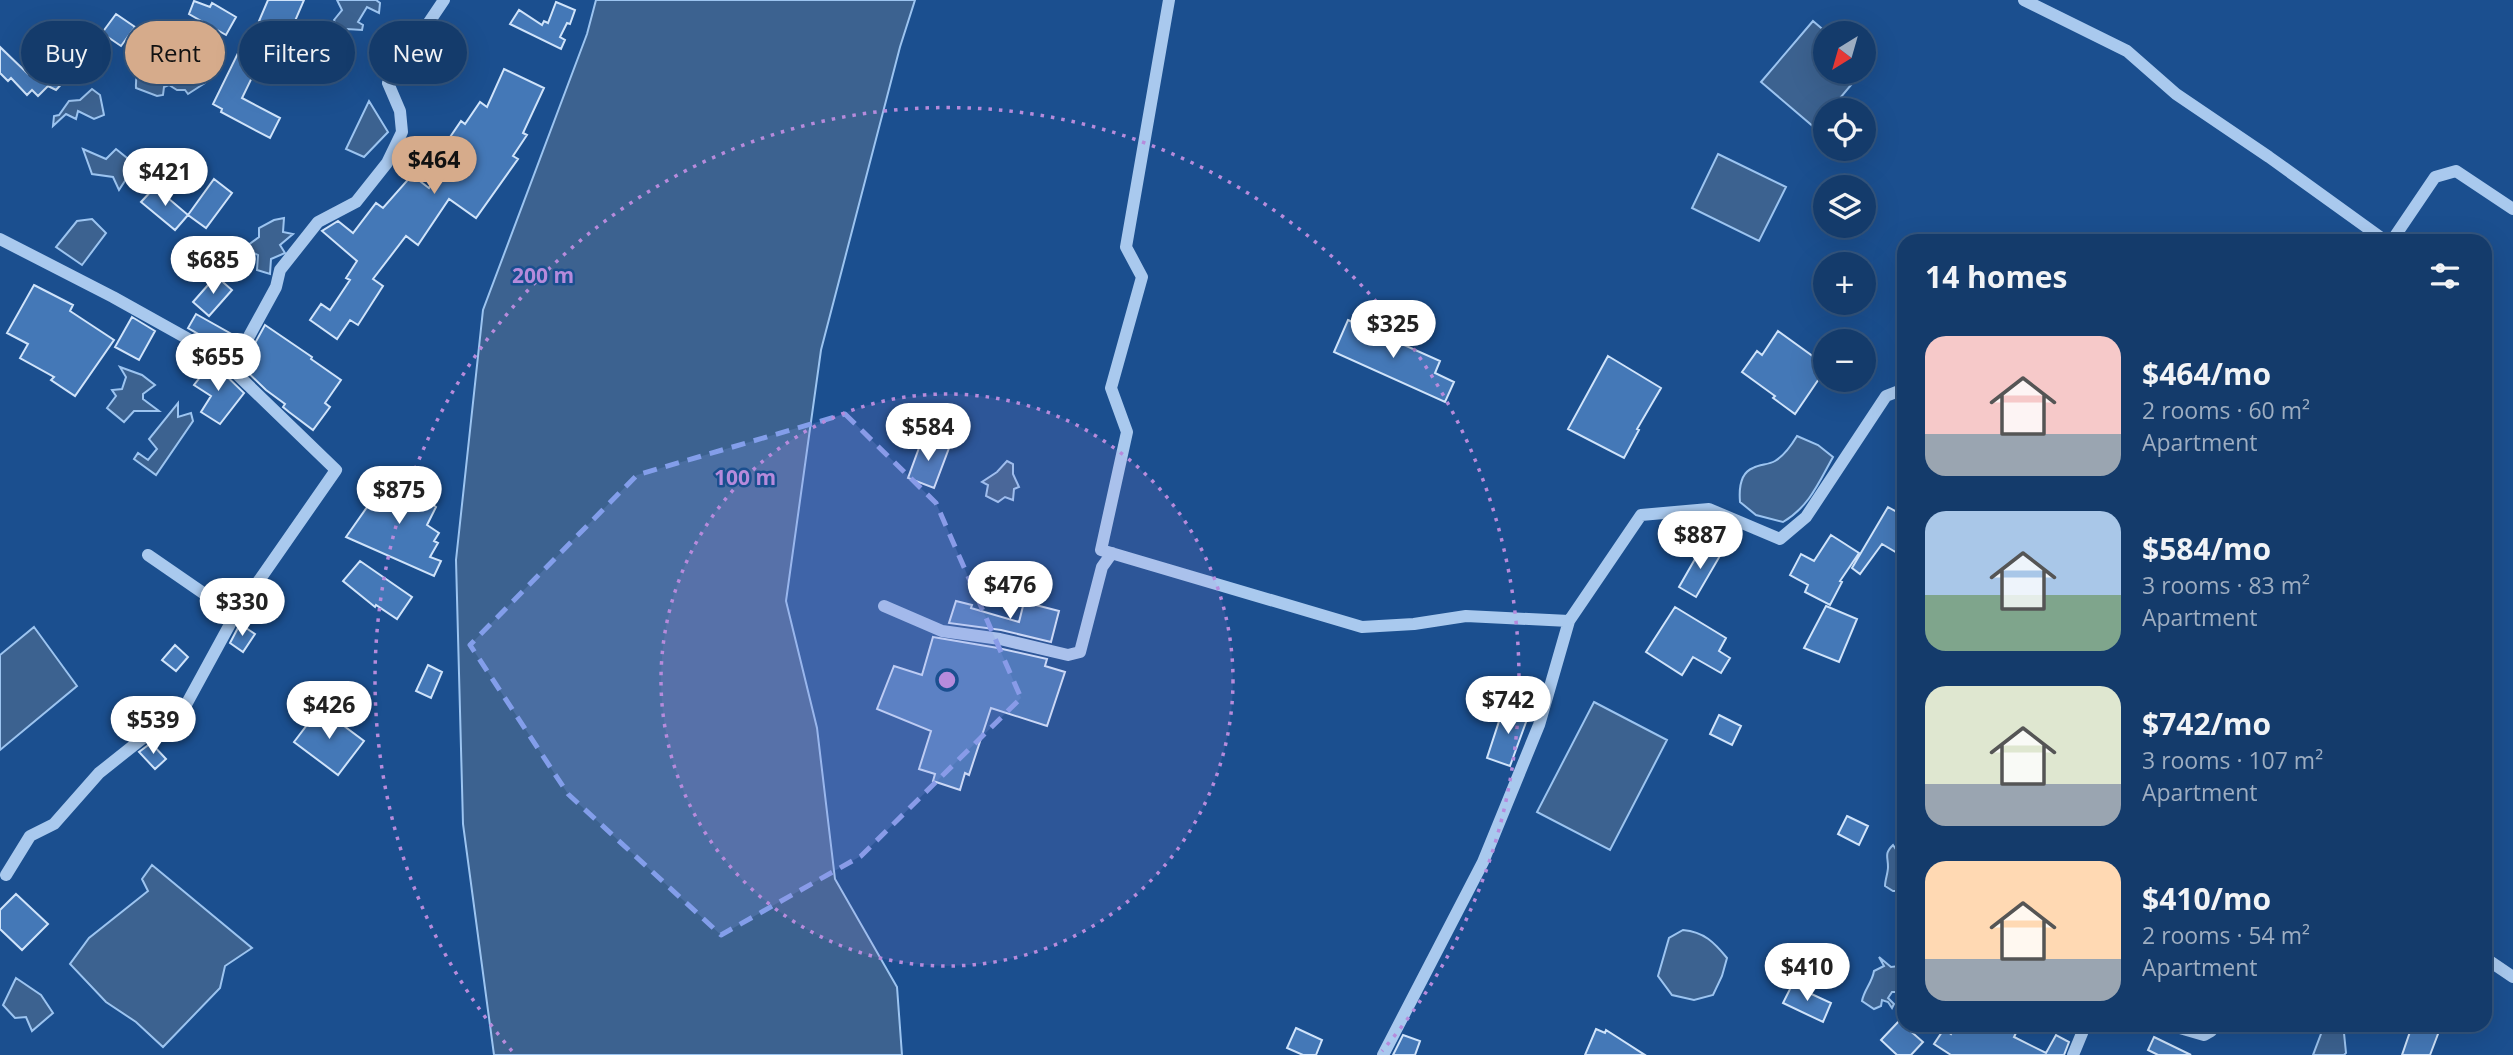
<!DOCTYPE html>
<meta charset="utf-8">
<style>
:root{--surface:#143b6b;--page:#1d4271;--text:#f1f3f6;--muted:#9dadc1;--line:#33557e;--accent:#d6ab8b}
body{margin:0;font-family:"Open Sans",sans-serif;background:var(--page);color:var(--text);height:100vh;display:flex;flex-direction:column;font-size:26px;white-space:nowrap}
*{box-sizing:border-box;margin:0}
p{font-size:23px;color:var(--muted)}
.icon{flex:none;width:38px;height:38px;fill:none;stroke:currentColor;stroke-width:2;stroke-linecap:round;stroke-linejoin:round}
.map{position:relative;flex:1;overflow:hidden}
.side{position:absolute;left:1897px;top:234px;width:595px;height:798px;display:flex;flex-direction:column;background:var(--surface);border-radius:21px;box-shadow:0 7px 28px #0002,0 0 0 2px var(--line)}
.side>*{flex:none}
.hud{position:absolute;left:21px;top:21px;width:665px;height:63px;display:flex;gap:14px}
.needle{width:46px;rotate:217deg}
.tools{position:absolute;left:1813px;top:21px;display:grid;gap:14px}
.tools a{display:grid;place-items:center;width:63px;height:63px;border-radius:50%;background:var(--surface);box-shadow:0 7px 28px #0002,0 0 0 2px var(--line);font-size:35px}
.price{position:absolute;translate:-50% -60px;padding:0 16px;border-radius:24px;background:#fff;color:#222;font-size:23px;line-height:46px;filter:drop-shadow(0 2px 4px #0008)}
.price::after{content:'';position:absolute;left:50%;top:42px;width:21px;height:16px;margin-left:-10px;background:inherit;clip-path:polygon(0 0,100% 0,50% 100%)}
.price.selected{background:var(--accent);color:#111}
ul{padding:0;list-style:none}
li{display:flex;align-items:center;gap:21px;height:175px;padding:0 28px}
li span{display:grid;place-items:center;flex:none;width:196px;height:140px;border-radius:21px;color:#555}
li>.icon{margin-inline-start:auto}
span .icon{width:84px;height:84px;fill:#fffc;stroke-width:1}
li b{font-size:30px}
h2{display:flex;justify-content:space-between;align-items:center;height:84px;padding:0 28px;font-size:30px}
.tag{padding:0 24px;border-radius:32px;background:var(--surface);box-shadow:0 7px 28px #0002,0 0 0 2px var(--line);font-size:24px;line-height:63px}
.tag.selected{background:var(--accent);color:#111}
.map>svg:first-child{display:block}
.water{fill:#3c6290;stroke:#9cc4f0;stroke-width:2}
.building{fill:#4478b7;stroke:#cfe3fa;stroke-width:2}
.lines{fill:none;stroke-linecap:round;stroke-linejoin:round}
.minor{stroke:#a9c9ee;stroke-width:12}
.marked{fill:#839eea;fill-opacity:0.2;stroke:#839eea;stroke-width:5;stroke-dasharray:14 9;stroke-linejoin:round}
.ring{fill:none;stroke:#b68bdc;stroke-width:3.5;stroke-dasharray:3.5 7}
.centre{fill:#b68bdc;stroke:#1b4f8f;stroke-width:3.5}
.ring-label{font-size:21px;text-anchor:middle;font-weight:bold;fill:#b68bdc;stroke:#1b4f8f;stroke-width:5;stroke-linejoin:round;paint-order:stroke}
</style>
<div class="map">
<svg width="2513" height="1055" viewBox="0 0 2513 1055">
<rect width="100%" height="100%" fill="#1b4f8f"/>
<path class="water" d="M337,0H376L380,3L379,13L367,7L358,22L363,25L362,30L347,29L345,33L340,31L334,20L342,10Z
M596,0H915L900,47L821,350L786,601L817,728L835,879L897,987L902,1055H494L463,824L456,560L483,310L587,34Z
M1813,21L1827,33H1825V72H1862L1830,110H1825V116L1815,128L1761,82Z
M151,42L165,52L177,71L188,69L196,58C206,65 206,71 205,83L188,94L185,90H177L169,85L164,87L163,95L157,96L136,88C135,72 143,54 151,42Z
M92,89L100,95L104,115L94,119L78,111L76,119L66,114L53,126L54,116L59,115L69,101L80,100Z
M369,101L388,132L364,157L346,149Z
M83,149L106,159L116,149L132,162L130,173L119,190L113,177L92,174Z
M1718,154L1786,187L1759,241L1692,208Z
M284,218L283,232L293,234L280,245L285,253L271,259L270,274L257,270L258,255L244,248L259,237V228L274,220Z
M92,219L106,233L82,265L56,247L77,221Z
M120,367L142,375L155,385L143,394V399L159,411H134L124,422L107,408L116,396L112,390L122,389L126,377Z
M178,403V417L191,413L193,421L156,475L134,459L138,453L148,460L157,449L149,439Z
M1797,436L1818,445L1833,457C1819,482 1809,507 1783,522L1756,515L1740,502C1739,490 1740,473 1753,468C1760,464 1768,465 1775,461C1785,455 1791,446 1797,436Z
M1007,461L1013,464V474L1019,487L1014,489L1013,500L1005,497L998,502L986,496L988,485L982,482L997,472Z
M34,627L77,686L0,750V655Z
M1594,702L1667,740L1610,850L1537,812Z
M1893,845L1897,851L1904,853V891H1893L1885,886C1885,880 1888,873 1888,867C1888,856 1884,854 1893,845Z
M152,865L252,948L225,966L220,988L163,1047L136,1022L106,1002L70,964L89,938L148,891L142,879Z
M1683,930C1704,932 1714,942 1727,958L1722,976L1713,995L1694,1000L1672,995L1658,976L1669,938Z
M1879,957L1891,967L1899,966L1904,981L1899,983L1897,992H1892L1888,998L1894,1004L1892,1008L1888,1002L1882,1000L1881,1006L1874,1009L1862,1001C1864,990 1872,983 1874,971L1884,966Z
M16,978L41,995L53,1013L32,1031L26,1017L15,1018L3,1005Z
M2324,1026H2359L2356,1029L2347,1030L2344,1033L2346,1053L2344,1055H2313Z"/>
<path class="building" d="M268,0H304L289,35L259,21Z
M194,1L210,7L212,3L236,17L226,35L189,14Z
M556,2L575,10L570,24L567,23L560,37L565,40L561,49L510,24L519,10L542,25L544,21L548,23Z
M116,14L135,27L121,46L102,33Z
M397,25L410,33L395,55L383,47Z
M293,35L314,44L304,70L282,61Z
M73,40L89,54L56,90L48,86L38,96L32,90L27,95L11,78L8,81L0,73V47L28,74L53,55L57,58Z
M240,49L261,59L242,98L280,118L270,138L221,112L222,109L213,104Z
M504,69L544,88L523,133L527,135L513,156L518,159L476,218L449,199L418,245L406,236L373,279L383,286L358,325L350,320L337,339L310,320L321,304L330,310L350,280L346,278L357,261L322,231L338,221L353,233L376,203L383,208L412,175L429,188L452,155L442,149L461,121L465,124L480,102L487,107Z
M214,179L232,193L206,228L188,215Z
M155,187L188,215L175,230L141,202Z
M216,276L232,290L209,316L193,302Z
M34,285L73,305L70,311L114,340L75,396L51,380L54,377L20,358L28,344L7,333Z
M196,314L235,336L218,345L188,328Z
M132,317L155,331L139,360L115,347Z
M1348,320L1440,361L1435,373L1454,382L1445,402L1334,352Z
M265,325L312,357L311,359L341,380L325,403L330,407L313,430L289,412L283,407L285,404L266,390L232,357L254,345Z
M1778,331L1825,365V370L1795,414L1773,398L1775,396L1742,372L1757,351L1762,355Z
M1608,356L1661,388L1637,429L1639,430L1624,458L1568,429Z
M212,362L244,393L220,424L201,412L211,396L194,385Z
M923,437L949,448L934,488L908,478Z
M391,473L436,507L427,525L439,533L434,541L438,543L430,557L441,561L434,576L346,537Z
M1888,507L1904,516V557L1882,544L1860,574L1852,568Z
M1831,535L1859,553L1840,581L1842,582L1830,605L1805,592L1808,585L1790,575L1801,554L1814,561Z
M1703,545L1721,554L1696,597L1679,587Z
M360,561L412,597L397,619L376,605L375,607L343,581Z
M956,601L972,605L971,608L1019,622L1024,602L1059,611L1051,642L1001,630L949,623Z
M1826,606L1857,619L1839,662L1804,648Z
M1675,607L1726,638L1719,651L1730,658L1721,673L1693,657L1682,675L1646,652Z
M240,624L255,634L243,652L230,643Z
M933,637L998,648L1047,659L1045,666L1065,672L1047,726L991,708L969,775L965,773L960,790L933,781L935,774L919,769L931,731L877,709L894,666L922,675Z
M175,645L188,657L176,671L162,660Z
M428,665L442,672L431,698L416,691Z
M1504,706L1529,714L1510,766L1487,758Z
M320,708L364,741L338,775L294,742Z
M1719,715L1741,726L1732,745L1710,734Z
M151,743L166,759L155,769L139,752Z
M1847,816L1868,826L1859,845L1838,834Z
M16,894L48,924L22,950L0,929V910Z
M1792,985L1831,1003L1823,1022L1783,1003Z
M1899,1021L1923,1042L1911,1055H1897L1881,1040Z
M1956,1026H2008L2017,1031L2014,1037L2046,1053L2056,1035L2069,1042L2064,1055H1951L1934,1044L1944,1029L1951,1034Z
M2412,1026H2441L2430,1055H2402Z
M1296,1028L1322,1040L1316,1055H1303L1287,1048Z
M1596,1029L1605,1033L1606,1030L1645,1055H1585Z
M1403,1035L1420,1041L1415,1055H1393Z
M2154,1037L2191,1055H2158L2148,1050Z"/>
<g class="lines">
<path class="minor" d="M1169,0L1126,247L1142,277L1111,388L1127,432L1101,550L1362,627L1414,624L1466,616L1569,621L1641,515L1709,509L1780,539L1806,517L1886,396L1904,389
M2024,0L2127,51L2176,94L2269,157L2387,242
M0,239L113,297L217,355L336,470L235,615L148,555
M2391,242L2435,177L2456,171L2513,209
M217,355L247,340L276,287L280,270L318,222L356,202L387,163L402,132L400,111L388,83L444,0
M884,606L942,631L1000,639L1068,655L1080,652L1102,567L1112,553
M6,875L30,836L54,824L99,773L187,703L235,615
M2485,958L2513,977
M2173,1026L2204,1035L2211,1031L2215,1026
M1383,1055L1483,862L1539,725L1569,621
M2073,1055L2085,1026"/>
</g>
<path class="marked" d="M845,414L936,503L1021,698L861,856L721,935L568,794L470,645L637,475Z"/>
<circle cx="947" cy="680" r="286" fill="#b68bdc" fill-opacity=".12"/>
<g class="ring">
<circle cx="947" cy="680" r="286"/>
<path d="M512 1051A572 572 0 1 1 1382 1051"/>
</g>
<circle cx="947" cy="680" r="10" class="centre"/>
<g class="ring-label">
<text x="543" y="283">200 m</text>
<text x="745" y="485">100 m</text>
</g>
</svg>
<div class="tools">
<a><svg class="needle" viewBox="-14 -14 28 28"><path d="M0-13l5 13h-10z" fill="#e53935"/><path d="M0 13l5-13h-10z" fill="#9dadc1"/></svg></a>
<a><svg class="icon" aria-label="locate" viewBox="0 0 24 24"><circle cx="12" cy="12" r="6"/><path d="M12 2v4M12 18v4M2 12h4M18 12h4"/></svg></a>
<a><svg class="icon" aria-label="layers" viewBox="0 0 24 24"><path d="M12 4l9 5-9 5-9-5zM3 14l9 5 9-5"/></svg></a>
<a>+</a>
<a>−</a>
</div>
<b class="price selected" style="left:434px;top:196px">$464</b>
<b class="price" style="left:165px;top:208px">$421</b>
<b class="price" style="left:213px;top:296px">$685</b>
<b class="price" style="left:1393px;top:360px">$325</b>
<b class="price" style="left:218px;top:393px">$655</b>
<b class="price" style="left:928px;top:463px">$584</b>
<b class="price" style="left:399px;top:526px">$875</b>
<b class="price" style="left:1700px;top:571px">$887</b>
<b class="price" style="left:1010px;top:621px">$476</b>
<b class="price" style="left:242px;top:638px">$330</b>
<b class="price" style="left:1508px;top:736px">$742</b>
<b class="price" style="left:329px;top:741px">$426</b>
<b class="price" style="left:153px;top:756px">$539</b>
<b class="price" style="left:1807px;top:1003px">$410</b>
<div class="hud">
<a class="tag">Buy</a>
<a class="tag selected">Rent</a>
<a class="tag">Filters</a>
<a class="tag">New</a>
</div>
<section class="side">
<h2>14 homes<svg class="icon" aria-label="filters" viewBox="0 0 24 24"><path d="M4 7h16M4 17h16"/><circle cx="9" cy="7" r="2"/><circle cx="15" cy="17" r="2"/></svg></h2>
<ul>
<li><span style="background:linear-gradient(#f6c9c9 70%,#9aa5b1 0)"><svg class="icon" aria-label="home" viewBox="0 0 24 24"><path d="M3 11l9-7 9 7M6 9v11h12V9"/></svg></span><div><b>$464/mo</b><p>2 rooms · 60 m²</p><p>Apartment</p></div></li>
<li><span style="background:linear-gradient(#a9c7e8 60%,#7fa58c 0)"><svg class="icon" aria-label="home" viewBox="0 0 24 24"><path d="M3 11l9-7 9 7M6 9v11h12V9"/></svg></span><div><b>$584/mo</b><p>3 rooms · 83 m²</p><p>Apartment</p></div></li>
<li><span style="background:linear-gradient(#dfe7d0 70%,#9aa5b1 0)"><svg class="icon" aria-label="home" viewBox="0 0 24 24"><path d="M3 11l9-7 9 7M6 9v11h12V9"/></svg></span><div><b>$742/mo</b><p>3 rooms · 107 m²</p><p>Apartment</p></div></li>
<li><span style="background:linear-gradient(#ffd9b3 70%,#9aa5b1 0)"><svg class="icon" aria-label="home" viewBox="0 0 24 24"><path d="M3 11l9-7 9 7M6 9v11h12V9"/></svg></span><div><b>$410/mo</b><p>2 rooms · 54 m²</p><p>Apartment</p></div></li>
</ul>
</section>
</div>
